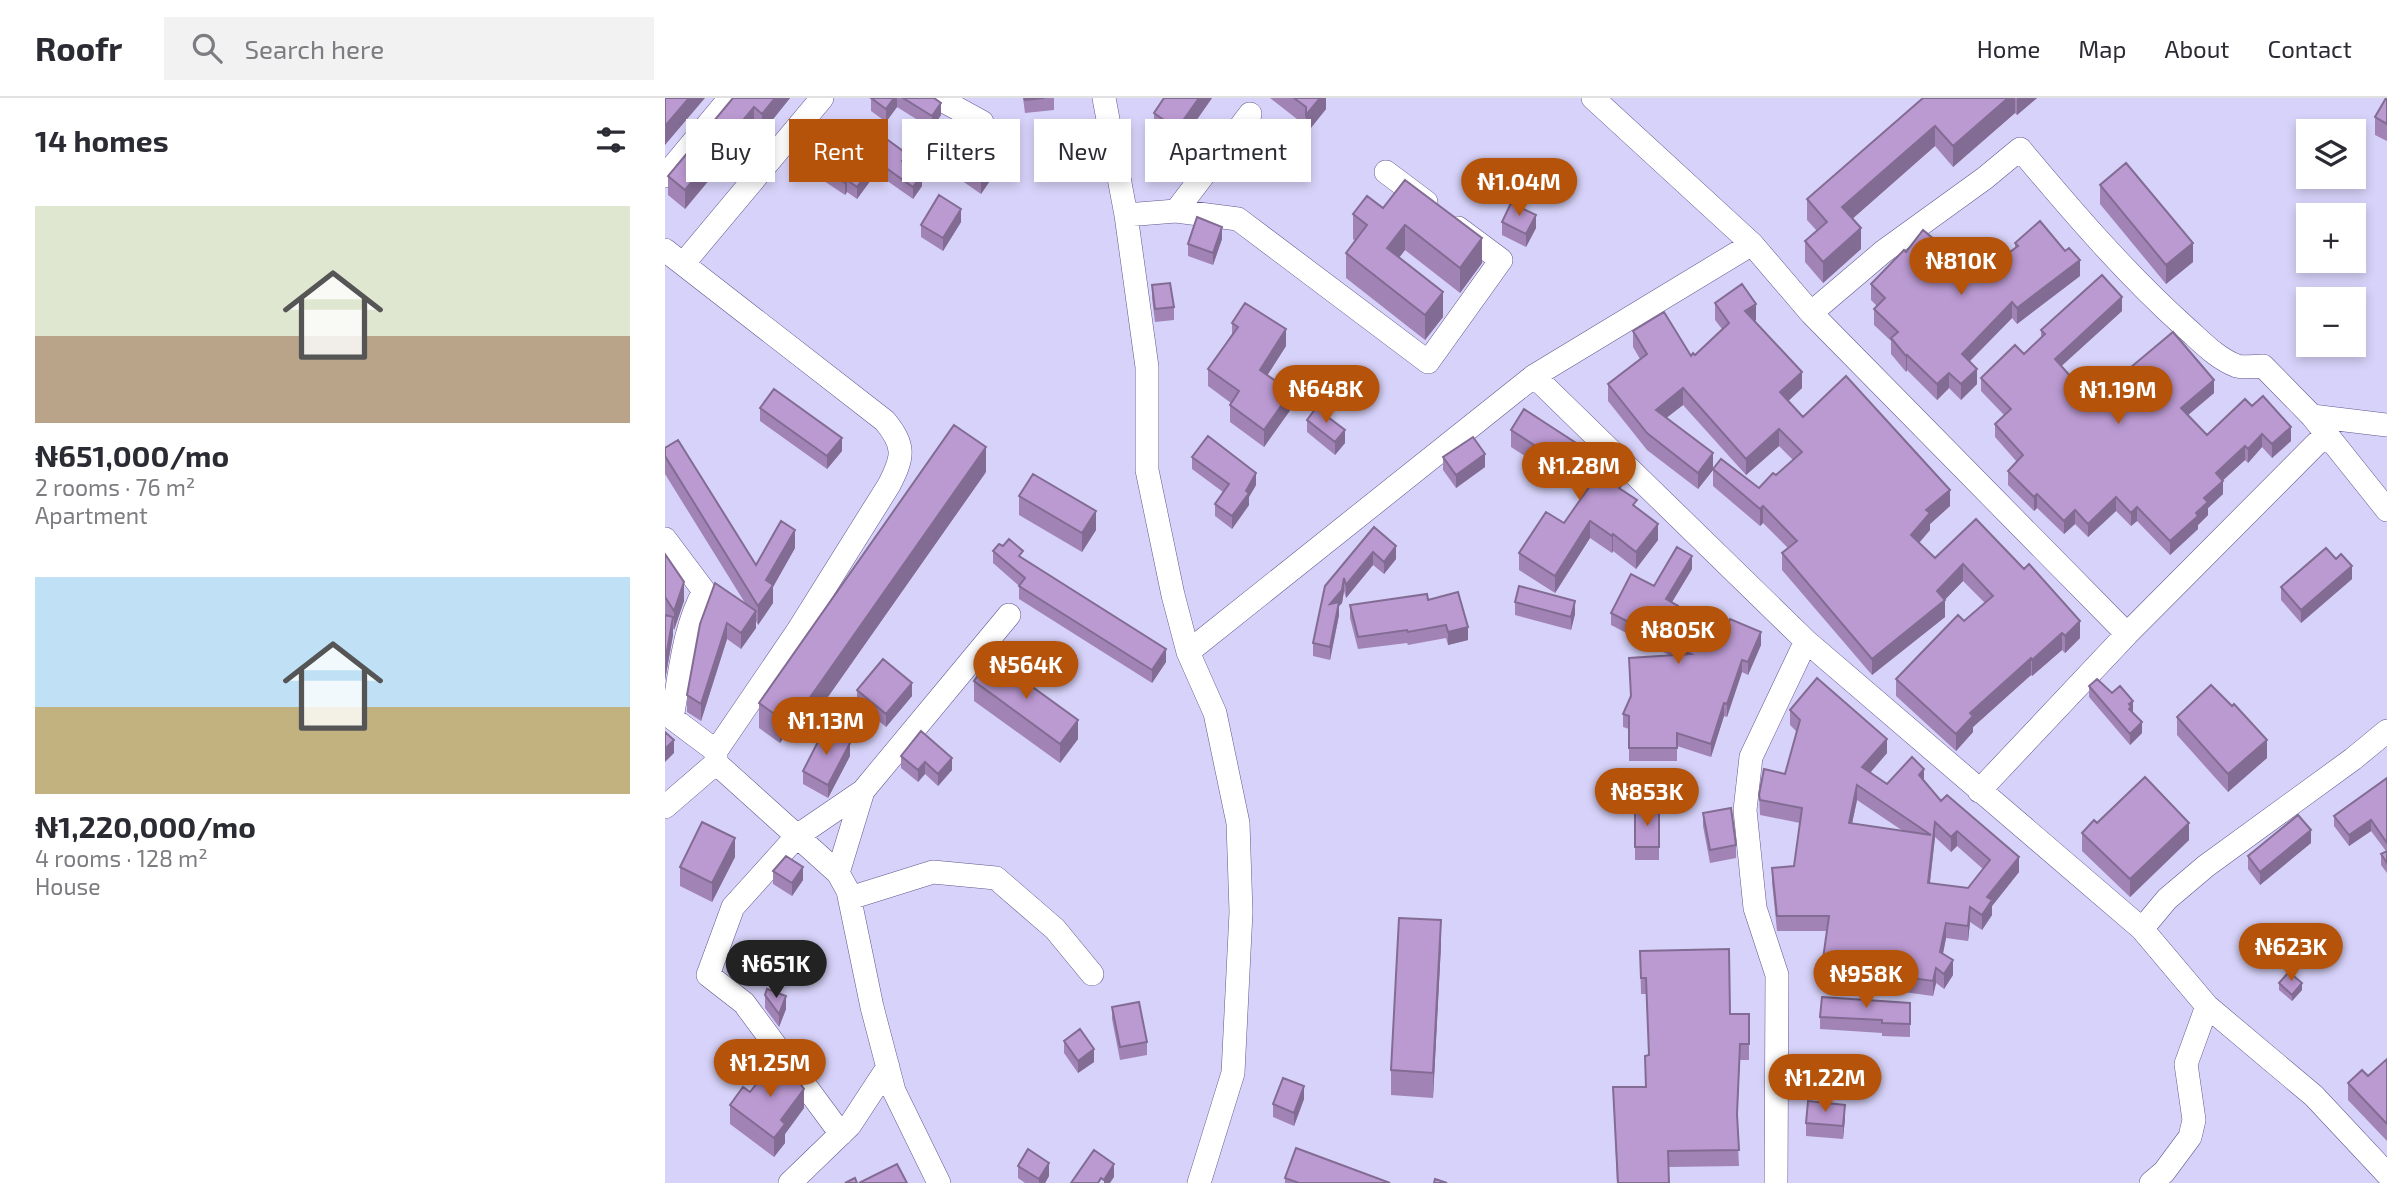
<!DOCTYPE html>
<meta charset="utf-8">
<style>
:root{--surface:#fff;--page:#f2f2f3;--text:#2b2b33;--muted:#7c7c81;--line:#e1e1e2;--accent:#b45309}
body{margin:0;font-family:"Exo 2",sans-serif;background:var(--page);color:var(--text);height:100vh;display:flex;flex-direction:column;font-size:26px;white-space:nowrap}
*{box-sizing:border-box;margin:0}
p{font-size:23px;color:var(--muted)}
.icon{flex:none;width:38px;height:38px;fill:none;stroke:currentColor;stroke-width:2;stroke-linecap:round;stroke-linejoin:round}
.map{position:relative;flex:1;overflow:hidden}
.panel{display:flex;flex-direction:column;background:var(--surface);width:665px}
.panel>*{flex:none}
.hud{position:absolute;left:21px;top:21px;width:665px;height:63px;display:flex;gap:14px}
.tools{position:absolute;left:1631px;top:21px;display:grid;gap:14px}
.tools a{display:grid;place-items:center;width:70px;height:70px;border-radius:0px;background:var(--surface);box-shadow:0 4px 10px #0003;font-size:35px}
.price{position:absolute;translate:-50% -60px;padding:0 16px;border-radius:24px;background:var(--accent);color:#fff;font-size:23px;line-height:46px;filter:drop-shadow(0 2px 4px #0008)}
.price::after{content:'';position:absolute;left:50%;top:42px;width:21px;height:16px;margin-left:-10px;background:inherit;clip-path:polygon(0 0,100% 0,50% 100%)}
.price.on{background:#222;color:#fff}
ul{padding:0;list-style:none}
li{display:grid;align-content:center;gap:14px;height:371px;padding:0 35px}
li span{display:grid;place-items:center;height:217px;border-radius:0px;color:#555}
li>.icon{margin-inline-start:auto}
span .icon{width:126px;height:126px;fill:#fffc;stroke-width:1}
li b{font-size:30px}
h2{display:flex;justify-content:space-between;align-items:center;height:84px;padding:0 35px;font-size:30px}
.tag{padding:0 24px;border-radius:0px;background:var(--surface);box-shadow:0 4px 10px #0003;font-size:24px;line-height:63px}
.tag.on{background:var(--accent);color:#fff}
header{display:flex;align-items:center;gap:42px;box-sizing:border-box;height:98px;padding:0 35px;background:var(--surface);border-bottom:2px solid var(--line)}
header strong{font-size:33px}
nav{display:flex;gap:38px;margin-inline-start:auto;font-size:24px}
.search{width:490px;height:63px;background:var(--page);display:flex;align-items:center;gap:18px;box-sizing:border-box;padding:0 24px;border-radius:0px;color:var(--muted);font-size:26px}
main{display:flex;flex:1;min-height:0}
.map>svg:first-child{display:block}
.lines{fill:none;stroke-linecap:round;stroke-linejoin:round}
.street-casing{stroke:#61578f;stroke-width:24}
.street{stroke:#fff;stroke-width:23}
.wall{fill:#a184b5;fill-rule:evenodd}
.shaded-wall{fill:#836c93}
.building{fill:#bb9ad2;stroke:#836c93;stroke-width:2;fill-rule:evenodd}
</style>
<header>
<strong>Roofr</strong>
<div class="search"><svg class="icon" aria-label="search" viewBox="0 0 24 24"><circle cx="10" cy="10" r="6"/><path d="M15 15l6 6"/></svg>Search here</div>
<nav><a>Home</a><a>Map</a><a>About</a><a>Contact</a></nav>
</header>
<main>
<section class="panel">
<h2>14 homes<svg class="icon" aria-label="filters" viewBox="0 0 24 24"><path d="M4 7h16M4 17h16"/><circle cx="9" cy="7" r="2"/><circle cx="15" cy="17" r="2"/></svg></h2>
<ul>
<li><span style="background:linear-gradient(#dfe7d0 60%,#b9a48a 0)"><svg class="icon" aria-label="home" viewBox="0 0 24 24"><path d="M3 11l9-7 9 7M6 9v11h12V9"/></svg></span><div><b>₦651,000/mo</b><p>2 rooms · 76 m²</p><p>Apartment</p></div></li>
<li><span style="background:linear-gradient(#bfe0f5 60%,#c2b280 0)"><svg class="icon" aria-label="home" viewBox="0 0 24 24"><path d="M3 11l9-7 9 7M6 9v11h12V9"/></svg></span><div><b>₦1,220,000/mo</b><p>4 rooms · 128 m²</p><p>House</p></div></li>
</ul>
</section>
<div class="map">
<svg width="1722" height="1085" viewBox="0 0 1722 1085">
<rect width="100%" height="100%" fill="#d7d2f9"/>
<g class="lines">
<g class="street-casing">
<path id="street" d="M273,0L317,24
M439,0L461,117L482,269V372L508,497L523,554L550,615L573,725L576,814L568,975L534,1085
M928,0L1087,146L1146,215L1462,536
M721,74L761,104
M0,78L65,0
M511,113L585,16
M461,117L511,113L573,121L763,264L836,162L793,130
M0,152L220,323C240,348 239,358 224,387L132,534L51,653V665L0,709
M18,166L157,0
M1146,215L1219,153L1320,80L1355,51C1407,113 1460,175 1520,229C1536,243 1551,260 1572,268C1579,270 1590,268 1598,268L1647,318L1722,412
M869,278L1141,543L1477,831L1542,908L1649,998L1722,1076
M1647,318L1722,327
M0,441L39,493C18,531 15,578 7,620L51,653
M523,554L869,278L1087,146
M51,665L173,775L183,793L207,909L229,993L274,1085
M1314,693L1462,536L1661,336
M173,775L198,693L344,517
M185,800L268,774L331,780L390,831L427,876
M1477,831L1502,801L1541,768L1688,661L1722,633
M176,1036L79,905L43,877L68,809L132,738L198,693
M125,1085L185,1027L223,969
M1111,1085L1112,877L1090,810L1080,712L1086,659L1141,543
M1486,1085L1499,1074L1525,1039L1529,1022L1521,966L1542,908"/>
</g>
<use href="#street" class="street"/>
</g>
<path class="wall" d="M68,0H125L97,35L89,28L20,111L3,97V78Z
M206,0H269L276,17L267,31L232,9L221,24L206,13Z
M358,0H389V12L360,15Z
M547,0L512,50L489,34V15Z
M605,0H661V11L641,36V28Z
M1258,0H1372L1352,17L1350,15L1288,69L1270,48L1187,121L1196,151L1158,185L1140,164V143L1152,133L1142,122V101Z
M1722,0V43L1710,37V19Z
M212,34L242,66L257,88L248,101L211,75L192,101L182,94L180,97L144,73V61L187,68Z
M293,68H335L316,96L293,80Z
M1435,87L1528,164L1501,186L1435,106Z
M718,110L817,165L795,195L740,152L734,160L778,219L760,242L681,180V155L690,143L688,141V116Z
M296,124L278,153L256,139V127Z
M837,124L871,130L861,149L837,137Z
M557,141L548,167L523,158V146Z
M1350,145L1415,178L1352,226L1347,220L1305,263L1312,286L1296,302L1284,290L1272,302L1242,272L1241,274L1226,256V243L1209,227V211L1212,208L1206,202V186L1241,154L1313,178L1350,150Z
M487,187L509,209V222L490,224L487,200Z
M1050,205L1091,222L1090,223L1137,290L1123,303L1138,319L1285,408L1265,426V432L1254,445L1270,460L1311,421L1415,540L1400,555L1397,552L1367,578L1366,577L1308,629V634L1291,653L1231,598V581L1320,505L1298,483L1279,502L1280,519L1207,577L1117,472V455L1123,450L1098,425L1095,428L1048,388V371L1094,390L1128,362L1114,348L1081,377L1018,307L1001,320L1048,372L1033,391L982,352L943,303V286L975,261L968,249V233L1026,258L1030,257L1057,231L1050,222Z
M1457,213L1396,268L1423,298L1459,275L1549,295L1523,317L1542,337L1580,301L1626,343L1607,360L1597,349L1583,365L1580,362L1557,382L1558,396L1543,410V417L1533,427V431L1505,457L1472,423L1466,428L1451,413L1423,439L1410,426L1399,436L1372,410L1369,413L1343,387V373L1352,364L1330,339V326L1339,317L1316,293V280L1359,256L1376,240V232Z
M567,225L621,248L602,277L626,311L599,349L565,324V307L566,305L543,288V271L567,236Z
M95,310L177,353L162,371L95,323Z
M642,322L680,345L670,357L642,334Z
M846,332L925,366L956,391L972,410L993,442L971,471L948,453L947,455L925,440L890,495L854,472V455L899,425L919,396L846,349Z
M0,350L91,467L130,450L108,489V505L93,527L91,523V530L76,551L62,541L36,623L22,614V597L35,526L80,505L0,376Z
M527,359L591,387L584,399V407L567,431L550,418V406L558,394L527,371Z
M778,359L820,369L791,390L778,372Z
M321,374L139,633L128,626L115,645L94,630V605Z
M354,398L431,432L417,454L354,417Z
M709,429L731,461L719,476L708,467L681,500L679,493L677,505L674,508V517L665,562L648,558V545L660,488Z
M328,453L358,461L501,564L487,585L354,501V488L328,465Z
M0,456L19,503L9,532L8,530V537L0,582Z
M1027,471L1007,504L1013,520L1012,522L1057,541L1096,547L1083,577L1077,574L1062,619L1059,618L1046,659L1012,648V663H964V631L958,629V616L966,600L964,560L1004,557L946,527V515L989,488Z
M1687,481L1636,525L1616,502V489Z
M763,502L803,542L783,547L781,540L743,547L742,545L693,551L685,520V507Z
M850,504L910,516L906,532L850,517Z
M309,583L413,641L395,665L309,603Z
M1424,588L1468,614H1467L1477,635L1465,647L1424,599Z
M192,592L247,598L221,629L192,605Z
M1125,612L1222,655L1205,675L1222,686L1259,683L1276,703L1354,774L1327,808V817L1317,832L1305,824L1303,843L1281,840L1278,856L1288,877L1279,891L1271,885L1268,898L1157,883V868L1162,833H1112L1107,784V770L1129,768L1135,725L1095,717L1094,697L1120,676L1132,634L1125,627ZM1192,702L1238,733L1187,725ZM1270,739L1286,754L1292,748L1318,771L1303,790L1265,785Z
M1512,619L1602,660L1563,694L1512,637Z
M185,658L163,700L138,686V673Z
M236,658L287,672L273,688L260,676L253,684L236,670Z
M1722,680V775L1716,767V756L1721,753L1706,733L1684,748L1669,728V718Z
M970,710H994V762H970Z
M1038,715L1071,747V760L1045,765L1038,728Z
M1432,725L1524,742L1465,799L1417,753V735Z
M1646,745L1595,787L1583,771V758Z
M70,759L47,804L15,788V769Z
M108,773L138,782L127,798L108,786Z
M776,847L768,1000L726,997V972Z
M975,853L1065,916H1084V962H1075L1072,1025L1074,1068L1004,1069V1085H952L948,989H981L980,958H984L981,896H976Z
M1614,885L1637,892L1627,903L1614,892Z
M100,897L121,911L114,929L100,910Z
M1245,905V939L1217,938V935L1155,931V919Z
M447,909L482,944V957L455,962L447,921Z
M399,943L429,964L413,975L399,955Z
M1722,961V1043L1683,1002V985L1703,978Z
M85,994L139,1010L120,1036V1045L109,1059L65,1026V1007Z
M639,1001L629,1028L608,1019V1006Z
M1180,1020L1178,1041L1141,1038V1025Z
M353,1068L384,1078L380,1085H360L353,1080Z
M620,1080L725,1085H620Z"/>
<path class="shaded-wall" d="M24,0H40L0,47V28Z
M110,0H125L97,35V16Z
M229,0H232V9L221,24V11Z
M534,0H547L512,50V31Z
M655,0H661V11L641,36V17Z
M1343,0H1350V15L1288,69V48Z
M1352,0H1372L1352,17Z
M276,5V17L267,31V18Z
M89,9V28L20,111V92Z
M1270,28V48L1177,130V109Z
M335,55V68L316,96V83Z
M242,56V68L237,63Z
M211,63V75L192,101V89Z
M257,76V88L248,101V89Z
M182,82V94L180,97V85Z
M296,111V124L278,153V140Z
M871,117V130L861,149V136Z
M740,127V152L722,175V150Z
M557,129V141L548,167V155Z
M1196,130V151L1158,185V164Z
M817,140V165L795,195V170Z
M1528,145V164L1501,186V167Z
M1415,162V178L1352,226V210Z
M778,194V219L760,242V217Z
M1457,199V213L1390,274V261Z
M1347,204V220L1297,271V256Z
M1091,206V222L1080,230V213Z
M621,231V248L595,289V272Z
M1242,257V272L1241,274V258Z
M1312,271V286L1296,302V286Z
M1137,274V290L1115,311V294Z
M1284,275V290L1272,302V286Z
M1549,282V295L1516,323V310Z
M1018,290V307L991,328V312Z
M626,294V311L599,349V332Z
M1626,329V343L1607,360V346Z
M1114,331V348L1081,377V361Z
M680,332V345L670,357V344Z
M1597,336V349L1583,365V351Z
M177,340V353L162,371V358Z
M1580,348V362L1551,389V375Z
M321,349V374L139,633V608Z
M925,354V371L920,362Z
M1048,355V372L1033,391V375Z
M820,356V369L791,390V377Z
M591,375V387L584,399V407L567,431V418Z
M1558,383V396L1543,410V417L1533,427V431L1505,457V443L1531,415L1539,400Z
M1285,392V408L1265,426V432L1246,454V437L1261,412Z
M1372,396V410L1369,413V399Z
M1451,399V413L1423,439V426Z
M1098,408V425L1095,428V411Z
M1472,409V423L1466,428V415Z
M1410,412V426L1399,436V423Z
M431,413V432L417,454V435Z
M925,423V440L890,495V478Z
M993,426V442L971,471V454Z
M130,432V450L108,489V505L93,527V508L101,482Z
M948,436V453L947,455V438Z
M731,448V461L719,476V464Z
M708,454V467L681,500V487Z
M1027,458V471L1001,514V501Z
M1298,466V483L1275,507L1280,502V519L1207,577V561Z
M1687,468V481L1636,525V512Z
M679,480V493L677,505L674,508V517L665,562V506Z
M19,484V503L9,532V513Z
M910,503V516L906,532V519Z
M1013,508V520L1007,532V520Z
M91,513V530L76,551V535Z
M8,519V537L0,582V564Z
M1415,523V540L1400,555V538Z
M62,525V541L36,623V606Z
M803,529V542L783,547V534Z
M1096,534V547L1083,577V564Z
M1397,535V552L1367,578V562Z
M501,551V564L487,585V572Z
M1366,560V577L1308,629V634L1291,653V636L1305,615Z
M1077,562V574L1062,619V606Z
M247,585V598L221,629V616Z
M128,601V626L115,645V620Z
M1468,603V614L1464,622V606Z
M1059,605V618L1046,659V646Z
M413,622V641L395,665V646Z
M1477,624V635L1465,647V636Z
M1222,641V655L1197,684V669Z
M9,642V655L0,664V651Z
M1602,642V660L1563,694V676Z
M185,645V658L163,700V687Z
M287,660V672L273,688V676Z
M260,664V676L253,684V672Z
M1259,671V686L1254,677Z
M1192,687V702L1184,740V725Z
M1706,722V733L1684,748V737Z
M1270,724V739L1263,800V785Z
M1524,725V742L1465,799V781Z
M1646,732V745L1595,787V774Z
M1292,733V748L1286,754V739Z
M70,740V759L47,804V785Z
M1354,759V774L1327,808V817L1317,832V817L1322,799Z
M138,769V782L127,798V785Z
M1305,809V824L1303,843V828Z
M776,822V847L768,1000V975Z
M1281,825V840L1275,869V854Z
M1288,862V877L1279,891V876Z
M1271,870V885L1268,898V883Z
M1637,885V892L1627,903V897Z
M121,898V911L114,929V916Z
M429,951V964L413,975V963Z
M639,988V1001L629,1028V1015Z
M139,991V1010L120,1036V1045L109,1059V1040L116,1022Z
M1180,1007V1020L1178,1041V1028Z
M384,1065V1078L380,1085H374V1081Z
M449,1066V1079L445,1085H439V1082Z"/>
<path class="building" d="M0,0H24L0,28Z
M68,0H110L97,16L89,9L20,92L3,78Z
M206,0H229L221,11Z
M238,0H269L276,5L267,18Z
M359,0H379L360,2Z
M499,0H534L512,31L489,15Z
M629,0H655L641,17V9Z
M1258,0H1343L1288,48L1270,28L1177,109L1196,130L1158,164L1140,143L1162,124L1142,101Z
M1721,0H1722V26L1710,19Z
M212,34L242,56L237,63L257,76L248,89L211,63L192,89L182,82L180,85L144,61L155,46L187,68Z
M311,40L335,55L316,83L293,68Z
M1461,65L1528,145L1501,167L1435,87Z
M740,82L817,140L795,170L740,127L722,150L778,194L760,217L681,155L702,127L688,116L702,98L718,110Z
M274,97L296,111L278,140L256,127Z
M846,105L871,117L861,136L837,124Z
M532,119L557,129L548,155L523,146Z
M1375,123L1400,153L1404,150L1415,162L1352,210L1347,204L1297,256L1312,271L1296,286L1284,275L1272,286L1242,257L1241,258L1226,240L1233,234L1209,211L1220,200L1206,186L1239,152L1241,154L1258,132L1313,178L1353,148L1350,145Z
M1437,177L1457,199L1390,261L1423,298L1455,271L1459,275L1508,234L1549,282L1516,310L1542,337L1580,301L1587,308L1598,298L1626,329L1607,346L1597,336L1583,351L1580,348L1551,375L1558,383L1539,400L1543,404L1531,415L1533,418L1505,443L1472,409L1466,415L1451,399L1423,426L1410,412L1399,423L1372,396L1369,399L1343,373L1358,357L1330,326L1346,311L1316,280L1350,247L1359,256L1380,236L1376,232Z
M505,185L509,209L490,211L487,187Z
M1077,186L1091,206L1080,213L1137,274L1115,294L1138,319L1181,278L1285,392L1261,412L1265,415L1246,437L1270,460L1311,421L1359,471L1364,466L1415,523L1400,538L1397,535L1367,562L1366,560L1305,615L1308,618L1291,636L1231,581L1293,517L1299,523L1328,498L1298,466L1272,493L1280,502L1207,561L1117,455L1132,443L1098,408L1095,411L1048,371L1056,361L1094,390L1108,375L1111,377L1137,354L1114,331L1081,361L1018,290L991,312L1048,355L1033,375L982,335L943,286L982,256L968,233L999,214L1026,258L1028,255L1030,257L1064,225L1050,205Z
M580,205L621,231L595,272L626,294L599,332L565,307L574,293L543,271L573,229L567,225Z
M109,291L177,340L162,358L95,310Z
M651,310L680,332L670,344L642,322Z
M859,311L925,354L920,362L956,388L954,390L972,402L968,407L993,426L971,454L948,436L947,438L925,423L890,478L854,455L881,414L899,425L927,385L846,332Z
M289,327L321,349L139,608L128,601L115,620L94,605Z
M543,338L591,375L581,393L584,395L567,418L550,406L564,386L527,359Z
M808,339L820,356L791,377L778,359Z
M13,342L91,467L116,423L130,432L101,482L108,487L93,508L0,358V350Z
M368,376L431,413L417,435L354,398Z
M709,429L731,448L719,464L708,454L681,487L679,480L677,492L665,506L674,504L665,549L648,545L660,488Z
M344,441L358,453L354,458L501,551L487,572L354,488L360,480L328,453L334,446L338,448Z
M1012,449L1027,458L1001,501L1013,508L1007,520L1057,541L1065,521L1096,534L1083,564L1077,562L1062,606L1059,605L1046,646L1012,635V650H964V618L958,616L966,598L964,560L1026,556L946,515L966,476L989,488Z
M1661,450L1671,461L1676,456L1687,468L1636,512L1616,489Z
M0,456L19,484L9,513L0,499Z
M50,485L91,513L76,535L62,525L36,606L22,597L35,526Z
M854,488L910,503L906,519L850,504Z
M793,494L803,529L783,534L781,527L743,534L742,532L693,539L685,507L762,496L763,502Z
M0,517L8,519L0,564Z
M326,559L413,622L395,646L309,583Z
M218,561L247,585L221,616L192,592Z
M1152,580L1222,641L1197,669L1222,686L1247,659L1259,671L1254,677L1276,703L1282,697L1354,759L1322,799L1327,802L1317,817L1305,809L1303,828L1281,825L1275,854L1288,862L1279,876L1271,870L1268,883L1157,868L1164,818H1112L1107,770L1129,768L1137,710L1095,702L1094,697L1099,671L1120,676L1135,622L1125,612ZM1192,687L1266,737L1184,725ZM1270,724L1286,739L1292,733L1325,762L1303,790L1263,785Z
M1432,581L1447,595L1455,588L1468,603L1464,606L1466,609L1464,611L1477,624L1465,636L1424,588Z
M1546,587L1567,608L1569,606L1602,642L1563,676L1512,619Z
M159,632L185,645L163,687L138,673Z
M256,633L287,660L273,676L260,664L253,672L236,658Z
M0,634L9,642L0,651Z
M1480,679L1524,725L1465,781L1417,735L1429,722L1432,725Z
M1722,680V745L1706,722L1684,737L1669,718Z
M970,710H994V749H970Z
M1066,710L1071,747L1045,752L1038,715Z
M1633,717L1646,732L1595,774L1583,758Z
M37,724L70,740L47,785L15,769Z
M1722,753V765L1716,756Z
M121,758L138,769L127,785L108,773Z
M734,820L776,822L768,975L726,972Z
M1064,851L1065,916H1084V946H1075L1072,1016L1074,1052L1003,1053L1004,1085H953L948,989H981L980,958L984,957L981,880H976L975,853Z
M1624,874L1637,885L1627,897L1614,885Z
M102,891L121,898L114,916L100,897Z
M1157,899L1245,905V926L1217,925V922L1155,919Z
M474,904L482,944L455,949L447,909Z
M415,931L429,951L413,963L399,943Z
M1722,961V1026L1683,985L1697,972L1703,978Z
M110,962L128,975L139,991L116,1022L120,1026L109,1040L65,1007L78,989L85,994Z
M618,980L639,988L629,1015L608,1006Z
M1143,1003L1180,1007L1178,1028L1141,1025Z
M631,1050L725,1085H634L620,1080Z
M363,1051L384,1065L374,1081L353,1068Z
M429,1052L449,1066L439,1082L436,1080L433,1085H406Z
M232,1066L242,1085H194Z
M190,1080L192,1085H180Z
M770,1081L782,1085H769Z"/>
</svg>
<div class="tools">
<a><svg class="icon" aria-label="layers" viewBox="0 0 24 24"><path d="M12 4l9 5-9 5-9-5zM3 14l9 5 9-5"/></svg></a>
<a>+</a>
<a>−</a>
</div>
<b class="price" style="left:854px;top:120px">₦1.04M</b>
<b class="price" style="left:1296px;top:199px">₦810K</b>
<b class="price" style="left:661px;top:327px">₦648K</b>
<b class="price" style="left:1453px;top:328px">₦1.19M</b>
<b class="price" style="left:914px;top:404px">₦1.28M</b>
<b class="price" style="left:1013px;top:568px">₦805K</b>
<b class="price" style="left:361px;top:603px">₦564K</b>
<b class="price" style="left:161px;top:659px">₦1.13M</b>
<b class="price" style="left:982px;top:730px">₦853K</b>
<b class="price" style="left:1626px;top:885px">₦623K</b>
<b class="price on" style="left:111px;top:902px">₦651K</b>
<b class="price" style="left:1201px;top:912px">₦958K</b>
<b class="price" style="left:105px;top:1001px">₦1.25M</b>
<b class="price" style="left:1160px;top:1016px">₦1.22M</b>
<div class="hud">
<a class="tag">Buy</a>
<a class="tag on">Rent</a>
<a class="tag">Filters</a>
<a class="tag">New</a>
<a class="tag">Apartment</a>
</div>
</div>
</main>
